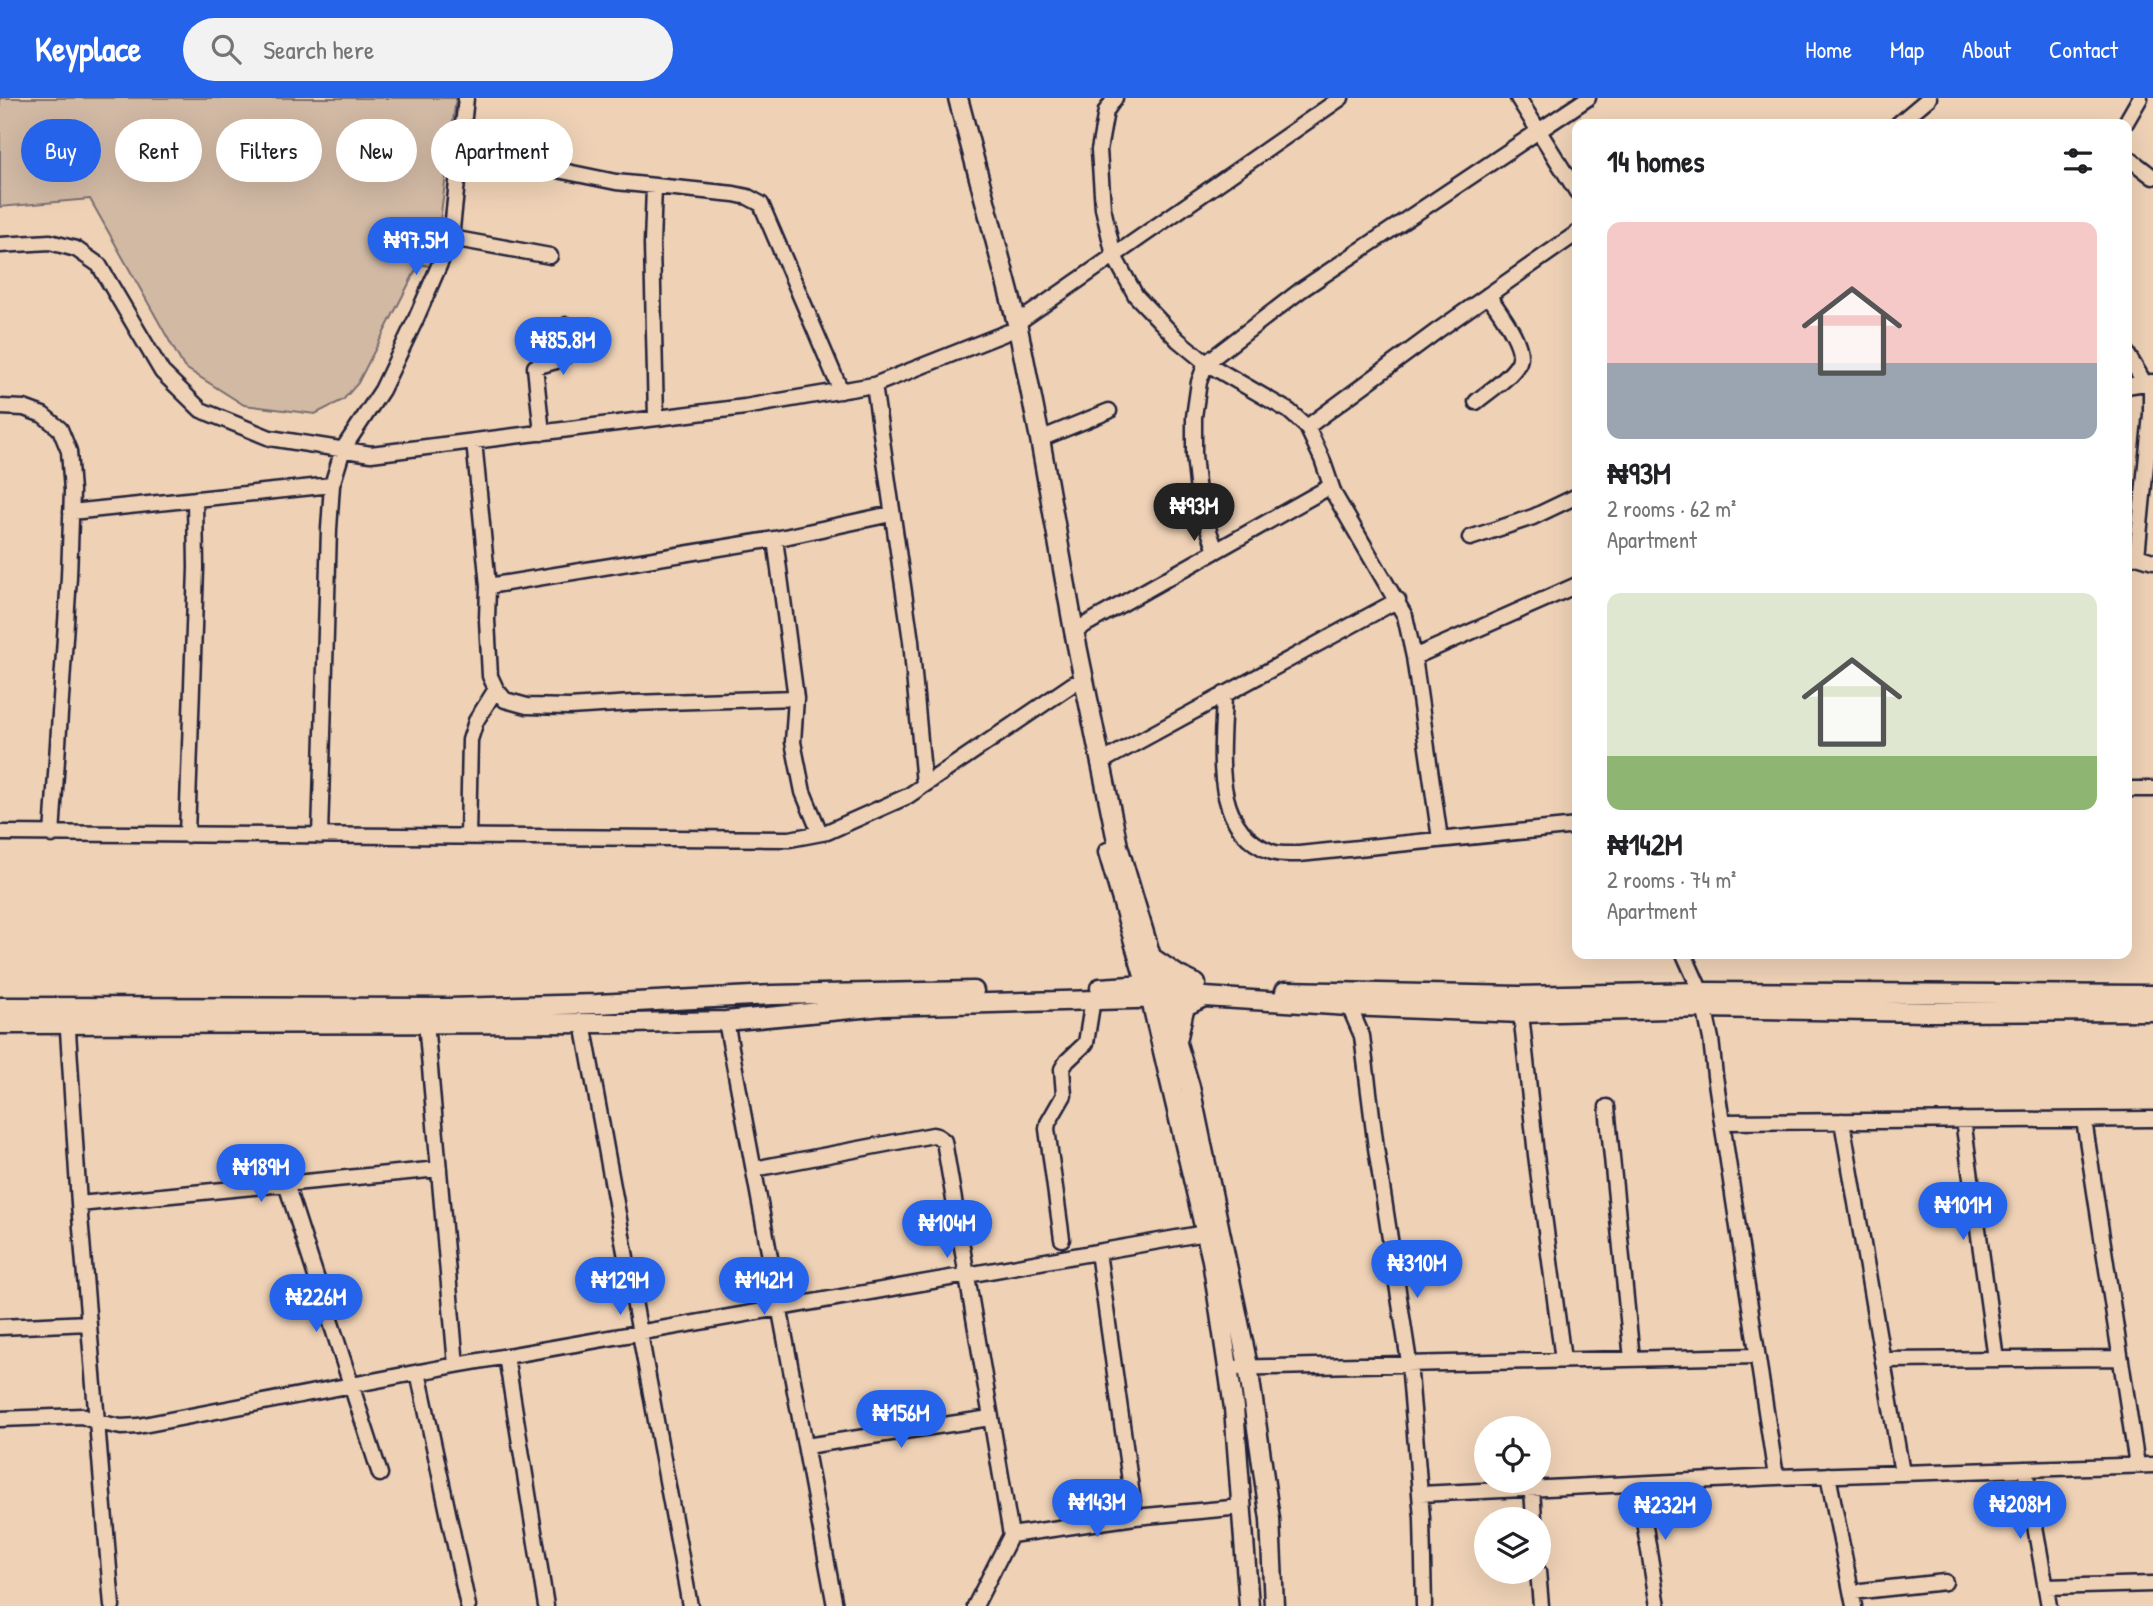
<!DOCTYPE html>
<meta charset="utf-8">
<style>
:root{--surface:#fff;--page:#f2f2f2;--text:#202124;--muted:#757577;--accent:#2563eb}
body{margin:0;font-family:"Patrick Hand",sans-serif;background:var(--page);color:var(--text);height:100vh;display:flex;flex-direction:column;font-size:26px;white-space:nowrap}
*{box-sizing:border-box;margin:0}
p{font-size:23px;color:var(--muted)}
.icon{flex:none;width:38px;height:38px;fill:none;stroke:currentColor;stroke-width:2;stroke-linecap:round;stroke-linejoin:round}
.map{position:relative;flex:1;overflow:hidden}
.drawer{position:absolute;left:1572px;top:21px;width:560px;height:840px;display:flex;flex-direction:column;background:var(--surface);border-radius:14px;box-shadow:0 7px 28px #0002}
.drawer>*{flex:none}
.banner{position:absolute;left:21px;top:21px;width:665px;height:63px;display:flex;gap:14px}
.fabs{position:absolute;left:1474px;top:1318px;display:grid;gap:14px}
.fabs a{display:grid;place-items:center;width:77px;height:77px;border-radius:50%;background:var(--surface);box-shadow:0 7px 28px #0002;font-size:35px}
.price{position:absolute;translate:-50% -60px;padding:0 16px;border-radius:24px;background:var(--accent);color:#fff;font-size:23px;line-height:46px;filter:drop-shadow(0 2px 4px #0008)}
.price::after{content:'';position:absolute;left:50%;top:42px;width:21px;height:16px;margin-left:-10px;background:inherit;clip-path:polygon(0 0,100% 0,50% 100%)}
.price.selected{background:#222;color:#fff}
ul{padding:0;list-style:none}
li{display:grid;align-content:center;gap:14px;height:371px;padding:0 35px}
li span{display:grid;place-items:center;height:217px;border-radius:14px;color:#555}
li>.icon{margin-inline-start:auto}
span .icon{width:126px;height:126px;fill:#fffc;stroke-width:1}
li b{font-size:30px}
h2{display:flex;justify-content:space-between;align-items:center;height:84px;padding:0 35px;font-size:30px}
.chip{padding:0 24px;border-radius:32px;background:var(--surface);box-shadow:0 7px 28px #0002;font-size:24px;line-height:63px}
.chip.selected{background:var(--accent);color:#fff}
header{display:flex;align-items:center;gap:42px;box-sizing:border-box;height:98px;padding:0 35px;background:var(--accent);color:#fff}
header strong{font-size:33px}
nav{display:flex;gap:38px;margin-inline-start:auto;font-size:24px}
.search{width:490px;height:63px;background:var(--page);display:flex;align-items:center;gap:18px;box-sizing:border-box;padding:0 24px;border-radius:38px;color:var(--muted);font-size:26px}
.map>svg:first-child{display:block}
.green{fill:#d1b9a4;stroke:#7a6e70;stroke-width:2}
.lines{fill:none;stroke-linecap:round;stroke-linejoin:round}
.minor-casing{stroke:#22223b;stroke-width:19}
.major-casing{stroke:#22223b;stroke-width:23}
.minor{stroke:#efd2b6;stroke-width:14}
.major{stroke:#efd2b6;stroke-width:18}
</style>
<header>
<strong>Keyplace</strong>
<div class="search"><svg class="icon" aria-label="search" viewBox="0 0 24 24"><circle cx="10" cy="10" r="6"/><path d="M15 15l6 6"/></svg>Search here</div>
<nav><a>Home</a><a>Map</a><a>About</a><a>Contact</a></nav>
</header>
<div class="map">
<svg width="2153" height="1508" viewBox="0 0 2153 1508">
<rect width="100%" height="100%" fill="#efd2b6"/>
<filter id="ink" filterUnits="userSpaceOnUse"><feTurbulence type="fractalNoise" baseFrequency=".0143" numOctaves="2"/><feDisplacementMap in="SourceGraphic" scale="14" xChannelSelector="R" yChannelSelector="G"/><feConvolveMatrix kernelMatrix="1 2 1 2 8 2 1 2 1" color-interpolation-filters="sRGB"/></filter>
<g filter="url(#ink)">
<path class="green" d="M0,0H456L434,169L419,166L358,285L343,302L315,316L244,307L184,269L90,101L0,109Z"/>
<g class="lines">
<g class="minor-casing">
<path id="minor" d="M1115,0L1106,13L1099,52L1103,110L1114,158L1136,198L1178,242L1206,265L1289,313L1307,329L1322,361L1334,396L1405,518L1414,559L1440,741
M1518,0L1577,94
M1898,26L1929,0
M2125,26L2140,0
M460,52L616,84L734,96L748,99L761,106L841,293
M2126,58L2153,79
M654,89L652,146L656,320
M451,140L550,158
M0,147L50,144L76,151L99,167L162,274L201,312L270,340L371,356L745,309L874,287L1008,234
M1017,225L1341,0
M2126,254L2144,284
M874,287L911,543L924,686
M2126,288L2152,284
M1476,304C1489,293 1509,281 1518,266C1528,249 1498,212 1488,197
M0,309L24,310L43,317L60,331L69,353L72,393L69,479L52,737
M1307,329L1437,233L1577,135
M542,335L535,269L556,263L565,258L567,227
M1040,341L1109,313
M474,343L488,488L487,522L490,578L496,591L505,602L527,608L569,609L632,605L796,600
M71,414L332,387
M1470,440L1533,419L1577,398
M775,441L796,600L793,644L803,694L820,735
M1216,453L1199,404L1194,357V319L1199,284L1206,265L1301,192L1588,0
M2137,458L2151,316V284
M2126,460L2137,458L2153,463
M488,488L775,441L891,416
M1074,533L1331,388
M1414,559L1577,487
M1224,596C1223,649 1208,731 1272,754C1280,757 1290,756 1299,756L1577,728
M1101,664L1398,502
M2126,691H2153
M0,735L790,741L827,734L908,698L1073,586
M187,737L196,470L195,401
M320,738L329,431L332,387L343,351L382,292L415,223L451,140L466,0
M468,739L470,642L476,623L496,591
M1684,856L1701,894L1711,941L1715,978L1776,1379
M1520,906L1536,1057L1563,1262
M1349,908L1362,938L1376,1050L1409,1264L1422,1420L1424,1508
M726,923L835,1508
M426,924L456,1267
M583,925L690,1508
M1607,1009L1632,1261
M1963,1022L1996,1261
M2084,1022L2137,1367
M1842,1023L1902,1375
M1722,1024L2153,1021
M754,1071L933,1037L937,1038L944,1043L1011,1437
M286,1086L380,1376
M79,1106L439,1071
M1062,1141L1047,1031L1048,1025L1064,997L1062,971L1067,963L1086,945L1093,901
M1098,1154L1135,1419
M0,1229L89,1225
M506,1258L546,1508
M1883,1262L2120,1260
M1227,1270L1757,1258
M418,1274L468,1508
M0,1321L82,1318L97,1324L79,1106L67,917
M806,1348L990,1320
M2025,1371L2049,1508
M1828,1377L1854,1508
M1638,1386L1658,1508
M1532,1391L1534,1421
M1420,1396L1776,1379L2153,1367
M1538,1473L1541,1508
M2046,1489L2153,1486
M1852,1494L1945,1484
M112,1508L97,1324L121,1329L138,1328L456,1267L1205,1135
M975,1508L1011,1437L1135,1419L1242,1409"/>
</g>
<g class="major-casing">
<path id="major" d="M958,0L1017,225L1040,341L1074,533L1118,748L1190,989L1248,1268L1270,1421L1274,1508
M1108,754L1151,902L1212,1162L1234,1310L1249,1508
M1151,859L1179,878L1196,886
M1100,890L1146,887L1194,889
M1285,893L1519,898L1701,894L2153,897
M0,909L449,910L597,906L772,897L974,893
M0,926L630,925L726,923L883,908L1205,899L1349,908L1521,915L1704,910L1927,914L2153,913
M1177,943L1184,911L1187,907L1204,899"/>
</g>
<use href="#minor" class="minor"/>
<use href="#major" class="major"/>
</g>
</g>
</svg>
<div class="fabs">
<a><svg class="icon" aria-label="locate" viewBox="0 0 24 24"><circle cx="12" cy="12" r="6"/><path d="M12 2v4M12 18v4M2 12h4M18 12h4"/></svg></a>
<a><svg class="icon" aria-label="layers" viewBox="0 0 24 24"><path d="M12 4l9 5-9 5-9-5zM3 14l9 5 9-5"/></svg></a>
</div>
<b class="price" style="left:416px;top:179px">₦97.5M</b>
<b class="price" style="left:563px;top:279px">₦85.8M</b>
<b class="price selected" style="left:1194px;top:445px">₦93M</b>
<b class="price" style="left:261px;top:1106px">₦189M</b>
<b class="price" style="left:1963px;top:1144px">₦101M</b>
<b class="price" style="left:947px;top:1162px">₦104M</b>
<b class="price" style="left:1417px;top:1202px">₦310M</b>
<b class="price" style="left:620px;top:1219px">₦129M</b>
<b class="price" style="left:764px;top:1219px">₦142M</b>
<b class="price" style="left:316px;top:1236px">₦226M</b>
<b class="price" style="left:901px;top:1352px">₦156M</b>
<b class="price" style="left:1097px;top:1441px">₦143M</b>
<b class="price" style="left:2020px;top:1443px">₦208M</b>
<b class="price" style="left:1665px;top:1444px">₦232M</b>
<div class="banner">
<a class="chip selected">Buy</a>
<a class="chip">Rent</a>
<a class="chip">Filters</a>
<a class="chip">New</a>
<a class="chip">Apartment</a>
</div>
<section class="drawer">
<h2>14 homes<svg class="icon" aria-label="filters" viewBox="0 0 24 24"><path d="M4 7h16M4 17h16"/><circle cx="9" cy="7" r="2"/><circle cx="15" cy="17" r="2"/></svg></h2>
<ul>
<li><span style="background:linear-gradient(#f6c9c9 65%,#9aa5b1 0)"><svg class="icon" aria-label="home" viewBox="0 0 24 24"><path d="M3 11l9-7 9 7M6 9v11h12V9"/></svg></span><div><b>₦93M</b><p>2 rooms · 62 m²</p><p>Apartment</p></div></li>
<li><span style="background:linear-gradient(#dfe7d0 75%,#8fb573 0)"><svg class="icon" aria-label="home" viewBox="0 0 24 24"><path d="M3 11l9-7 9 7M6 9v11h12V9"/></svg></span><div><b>₦142M</b><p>2 rooms · 74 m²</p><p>Apartment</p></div></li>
</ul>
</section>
</div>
